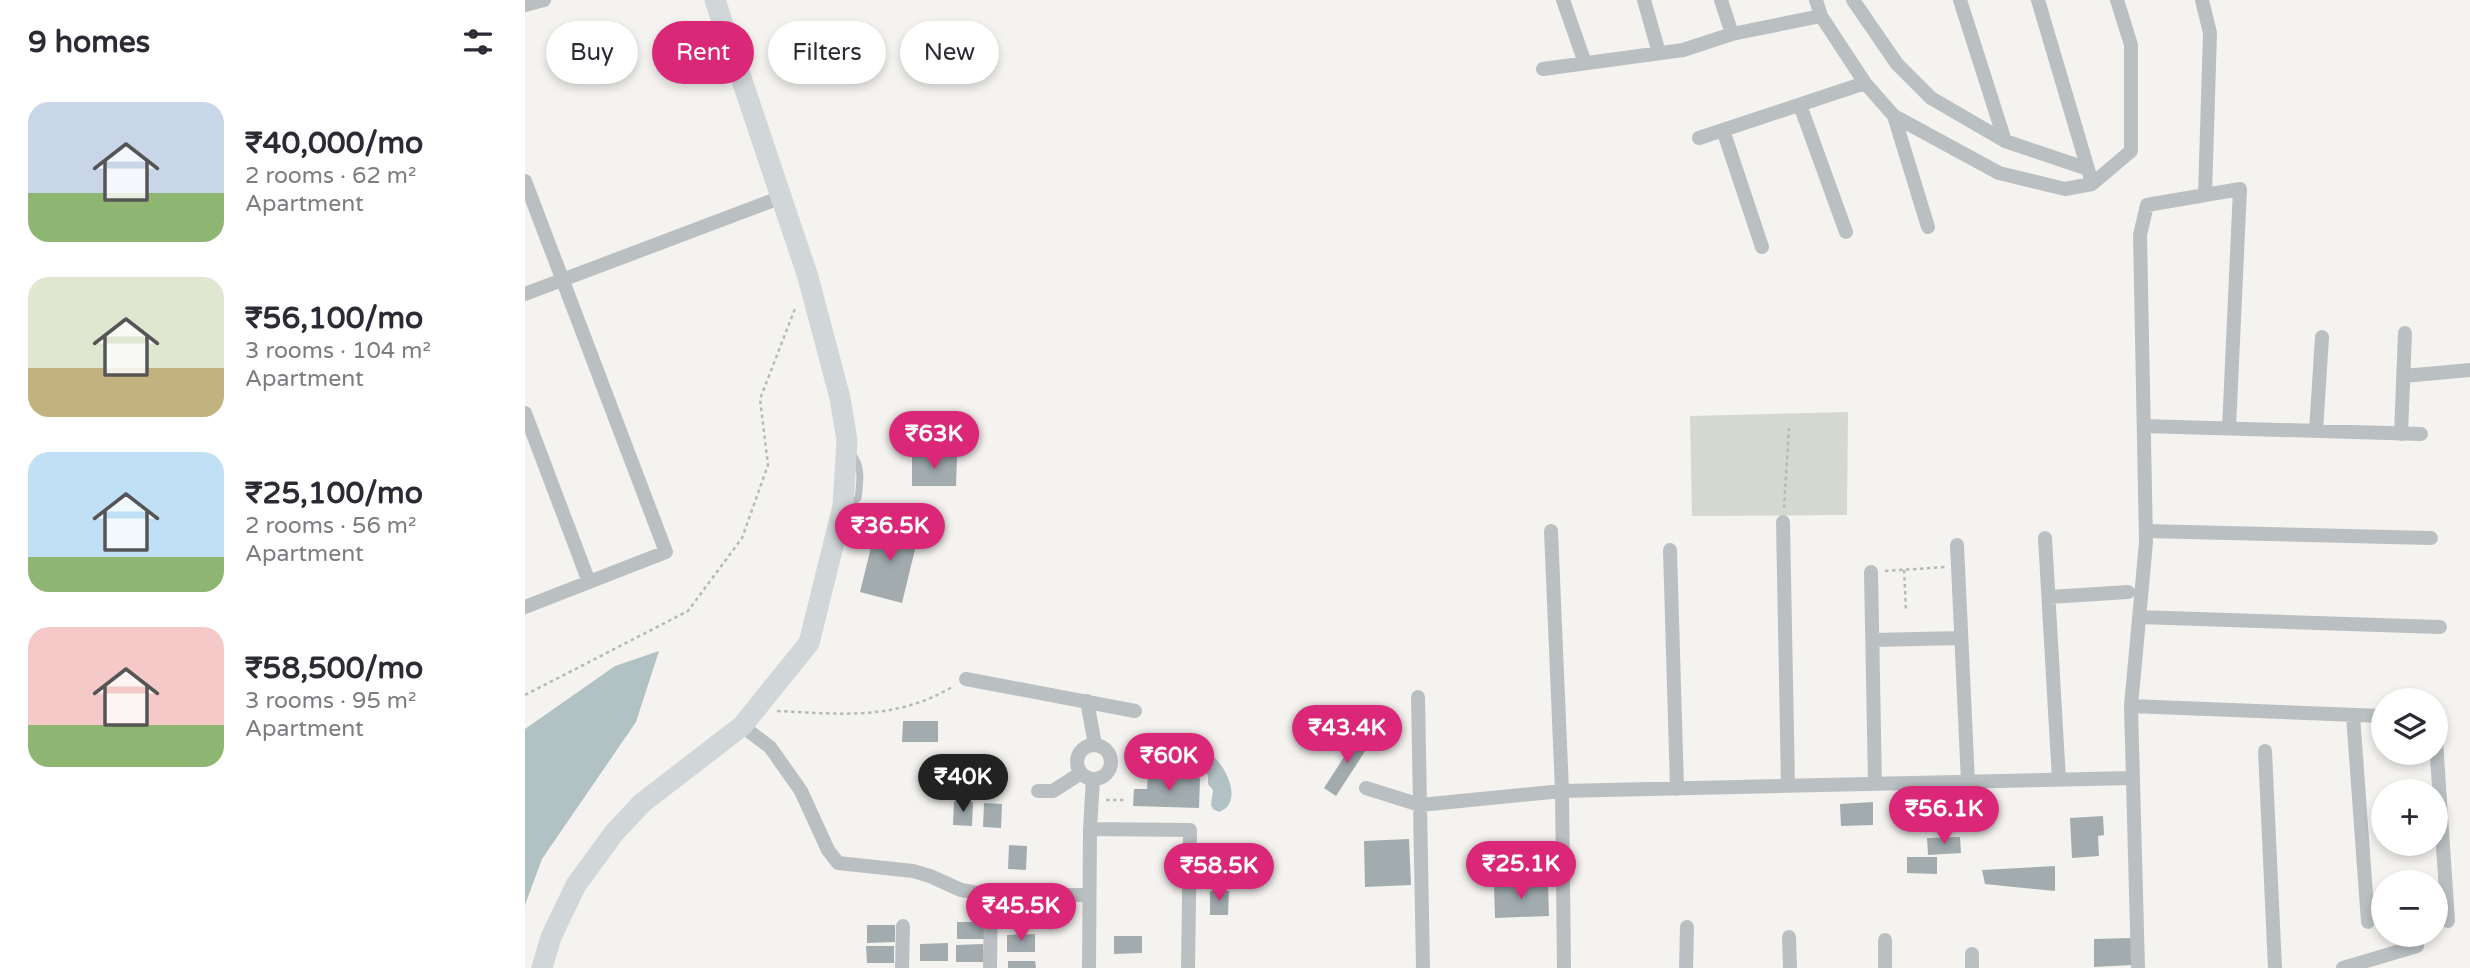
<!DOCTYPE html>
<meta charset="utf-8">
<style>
:root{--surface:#fff;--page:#f7f7f7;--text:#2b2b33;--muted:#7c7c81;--accent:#db2777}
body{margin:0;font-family:"Varela Round",sans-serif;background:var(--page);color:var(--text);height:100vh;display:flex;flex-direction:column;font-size:26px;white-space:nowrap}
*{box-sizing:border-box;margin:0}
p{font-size:23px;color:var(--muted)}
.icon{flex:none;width:38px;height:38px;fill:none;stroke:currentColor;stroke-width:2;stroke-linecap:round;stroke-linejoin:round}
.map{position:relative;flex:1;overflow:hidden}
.side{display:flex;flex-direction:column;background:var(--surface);width:525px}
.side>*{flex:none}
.top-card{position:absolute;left:21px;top:21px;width:665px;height:63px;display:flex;gap:14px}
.buttons{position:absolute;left:1846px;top:688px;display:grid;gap:14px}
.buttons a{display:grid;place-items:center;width:77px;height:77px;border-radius:50%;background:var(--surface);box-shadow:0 4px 10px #0003;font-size:35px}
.price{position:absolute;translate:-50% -60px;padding:0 16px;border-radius:24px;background:var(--accent);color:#fff;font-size:23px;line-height:46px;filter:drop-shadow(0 2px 4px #0008)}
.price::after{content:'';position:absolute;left:50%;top:42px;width:21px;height:16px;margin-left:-10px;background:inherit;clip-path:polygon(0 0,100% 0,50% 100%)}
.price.active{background:#222;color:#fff}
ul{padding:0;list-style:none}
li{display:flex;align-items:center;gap:21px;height:175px;padding:0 28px}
li span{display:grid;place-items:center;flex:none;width:196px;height:140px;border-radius:21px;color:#555}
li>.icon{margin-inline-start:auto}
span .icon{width:84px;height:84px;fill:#fffc;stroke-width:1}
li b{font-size:30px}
h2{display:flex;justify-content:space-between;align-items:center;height:84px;padding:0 28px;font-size:30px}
.tag{padding:0 24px;border-radius:32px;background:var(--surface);box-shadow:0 4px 10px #0003;font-size:24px;line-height:63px}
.tag.active{background:var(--accent);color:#fff}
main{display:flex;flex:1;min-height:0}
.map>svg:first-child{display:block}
.green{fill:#d4d8cf}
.water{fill:#b2c1c3}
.building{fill:#a2acaf}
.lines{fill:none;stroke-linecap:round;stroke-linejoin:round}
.path{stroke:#b5b9ba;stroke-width:2.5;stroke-dasharray:3.5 3.5;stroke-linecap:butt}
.lane{stroke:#bac0c2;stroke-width:7}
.street{stroke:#bac0c2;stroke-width:14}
.secondary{stroke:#d1d6d9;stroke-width:21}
</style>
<main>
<section class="side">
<h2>9 homes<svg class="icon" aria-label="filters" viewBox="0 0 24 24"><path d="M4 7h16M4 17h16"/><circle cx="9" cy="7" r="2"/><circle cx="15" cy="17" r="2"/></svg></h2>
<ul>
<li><span style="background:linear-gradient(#c9d6e8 65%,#8fb573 0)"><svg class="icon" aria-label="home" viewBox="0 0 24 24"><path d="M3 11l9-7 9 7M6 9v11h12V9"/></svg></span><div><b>₹40,000/mo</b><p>2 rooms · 62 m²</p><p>Apartment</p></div></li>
<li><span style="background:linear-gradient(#dfe7d0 65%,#c2b280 0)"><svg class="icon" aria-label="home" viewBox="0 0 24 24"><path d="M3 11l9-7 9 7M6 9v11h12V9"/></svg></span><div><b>₹56,100/mo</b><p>3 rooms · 104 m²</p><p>Apartment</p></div></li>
<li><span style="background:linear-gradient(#bfe0f5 75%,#8fb573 0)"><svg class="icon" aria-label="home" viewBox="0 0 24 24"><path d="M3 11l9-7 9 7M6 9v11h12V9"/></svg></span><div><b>₹25,100/mo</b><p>2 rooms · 56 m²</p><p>Apartment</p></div></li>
<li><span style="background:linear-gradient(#f6c9c9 70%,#8fb573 0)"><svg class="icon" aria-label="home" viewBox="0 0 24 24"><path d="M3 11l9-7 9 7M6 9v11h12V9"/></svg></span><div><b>₹58,500/mo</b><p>3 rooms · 95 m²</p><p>Apartment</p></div></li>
</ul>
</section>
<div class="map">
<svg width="1945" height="968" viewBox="0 0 1945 968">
<rect width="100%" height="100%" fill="#f4f3f0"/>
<path class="green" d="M1323,412L1322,515L1167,516L1165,416Z"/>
<path class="water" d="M134,651L111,722L17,859L0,905V729L90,666Z
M668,745C694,748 724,801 694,812L688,809L686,805L688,790L683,784V776L678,766L660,765L657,761C656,752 659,747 668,745Z"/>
<path class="building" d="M387,455L432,456L431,486H387Z
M352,523L394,533L377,603L335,592Z
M378,721H413V742H377Z
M834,734L846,742L811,796L799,788Z
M623,776L675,778L674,808L608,806L609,789H622Z
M429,801L448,802L447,826L428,825Z
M1348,802V825L1316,826L1315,804Z
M459,803L477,804L476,828L458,827Z
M1578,816L1579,835L1573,836L1574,856L1547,858L1545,818Z
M1435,837L1436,853L1403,855L1402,838Z
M884,839L886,885L840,887L839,841Z
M484,845L502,846L501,870L483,869Z
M1382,857H1412V874L1382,873Z
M1530,866V891L1460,884L1457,870Z
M1023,883L1024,916L970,918L969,885Z
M685,891H704L703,915H685Z
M511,903V921H483V904Z
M432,922H459V939H432Z
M342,925H370V942L342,943Z
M510,934V952H482V935Z
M589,936H617V953L589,954Z
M1606,938L1607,965L1569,967V939Z
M423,943V961H395V944Z
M458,944L459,962H431V945Z
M341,946H369V963H342Z
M483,961H510L511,968H483Z"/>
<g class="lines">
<path class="path" d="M1259,508L1264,428
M1379,570L1381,610
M1360,571L1420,567
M0,695L163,611L217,538L243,465L235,399L271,306
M252,711C317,714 370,721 429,686
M581,800H602"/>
<path class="lane" d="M323,507L333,498C335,482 338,465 326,453"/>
<path class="street" d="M1038,0L1060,63
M1119,0L1134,53
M1196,0L1207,34
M1291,0L1296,16L1340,83L1369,116L1474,173L1540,189L1567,184L1606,151V45L1592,0
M1328,0L1372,64L1406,98L1480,141L1563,169
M1435,0L1480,141
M1513,0L1565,176
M1677,0L1685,33L1680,195
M0,5L19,0
M1018,69L1158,50L1207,34L1296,16
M1275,105L1321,232
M1369,116L1403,227
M1198,130L1237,247
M1174,138L1340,83
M0,181L141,552L0,607
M0,294L257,197
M1879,376L1945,370
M0,413L64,582
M1619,426L1896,434
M1791,431L1797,337
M1876,434L1880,333
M1258,522L1263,786
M1026,531L1037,791L1039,968
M1621,531L1906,538
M1520,538L1534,780
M1432,545L1443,782
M1145,550L1152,789
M1346,572L1350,784
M1524,597L1603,592
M1614,617L1915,627
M1348,640L1436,638
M441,679L610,711
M893,697L898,968
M562,701L570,745
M1606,706L1858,716
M1828,715L1843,922
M217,726L245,747L276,791L303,850L313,863L388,871L405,876L436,890L466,895H564
M1911,741L1923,921
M552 762a17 17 0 1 1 34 0a17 17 0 1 1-34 0Z
M1740,751L1750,968
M841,788L895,805L1037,791L1607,778
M513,791H528L556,773
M565,829L665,830L663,968
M1264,937L1265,968
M1360,940V968
M1447,954V968
M377,968L378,926
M465,968L466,895
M564,968L565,829L568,779
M1161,968L1162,927
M1613,968L1606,706L1621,542L1615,235L1622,205L1715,189L1704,428
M1818,968L1892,946"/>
<path class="secondary" d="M17,968L26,937L51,885L89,833L117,803L217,726L284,643L318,506L322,440L315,398L283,277L190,0"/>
</g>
</svg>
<div class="buttons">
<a><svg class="icon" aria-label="layers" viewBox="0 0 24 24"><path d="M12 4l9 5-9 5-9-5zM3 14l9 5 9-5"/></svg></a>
<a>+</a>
<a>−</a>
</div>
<b class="price" style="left:409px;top:471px">₹63K</b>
<b class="price" style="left:365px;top:563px">₹36.5K</b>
<b class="price" style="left:822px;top:765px">₹43.4K</b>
<b class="price" style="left:644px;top:793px">₹60K</b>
<b class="price active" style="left:438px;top:814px">₹40K</b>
<b class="price" style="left:1419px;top:846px">₹56.1K</b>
<b class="price" style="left:996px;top:901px">₹25.1K</b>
<b class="price" style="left:694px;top:903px">₹58.5K</b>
<b class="price" style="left:496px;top:943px">₹45.5K</b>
<div class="top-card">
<a class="tag">Buy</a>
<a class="tag active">Rent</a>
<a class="tag">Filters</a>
<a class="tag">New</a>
</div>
</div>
</main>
